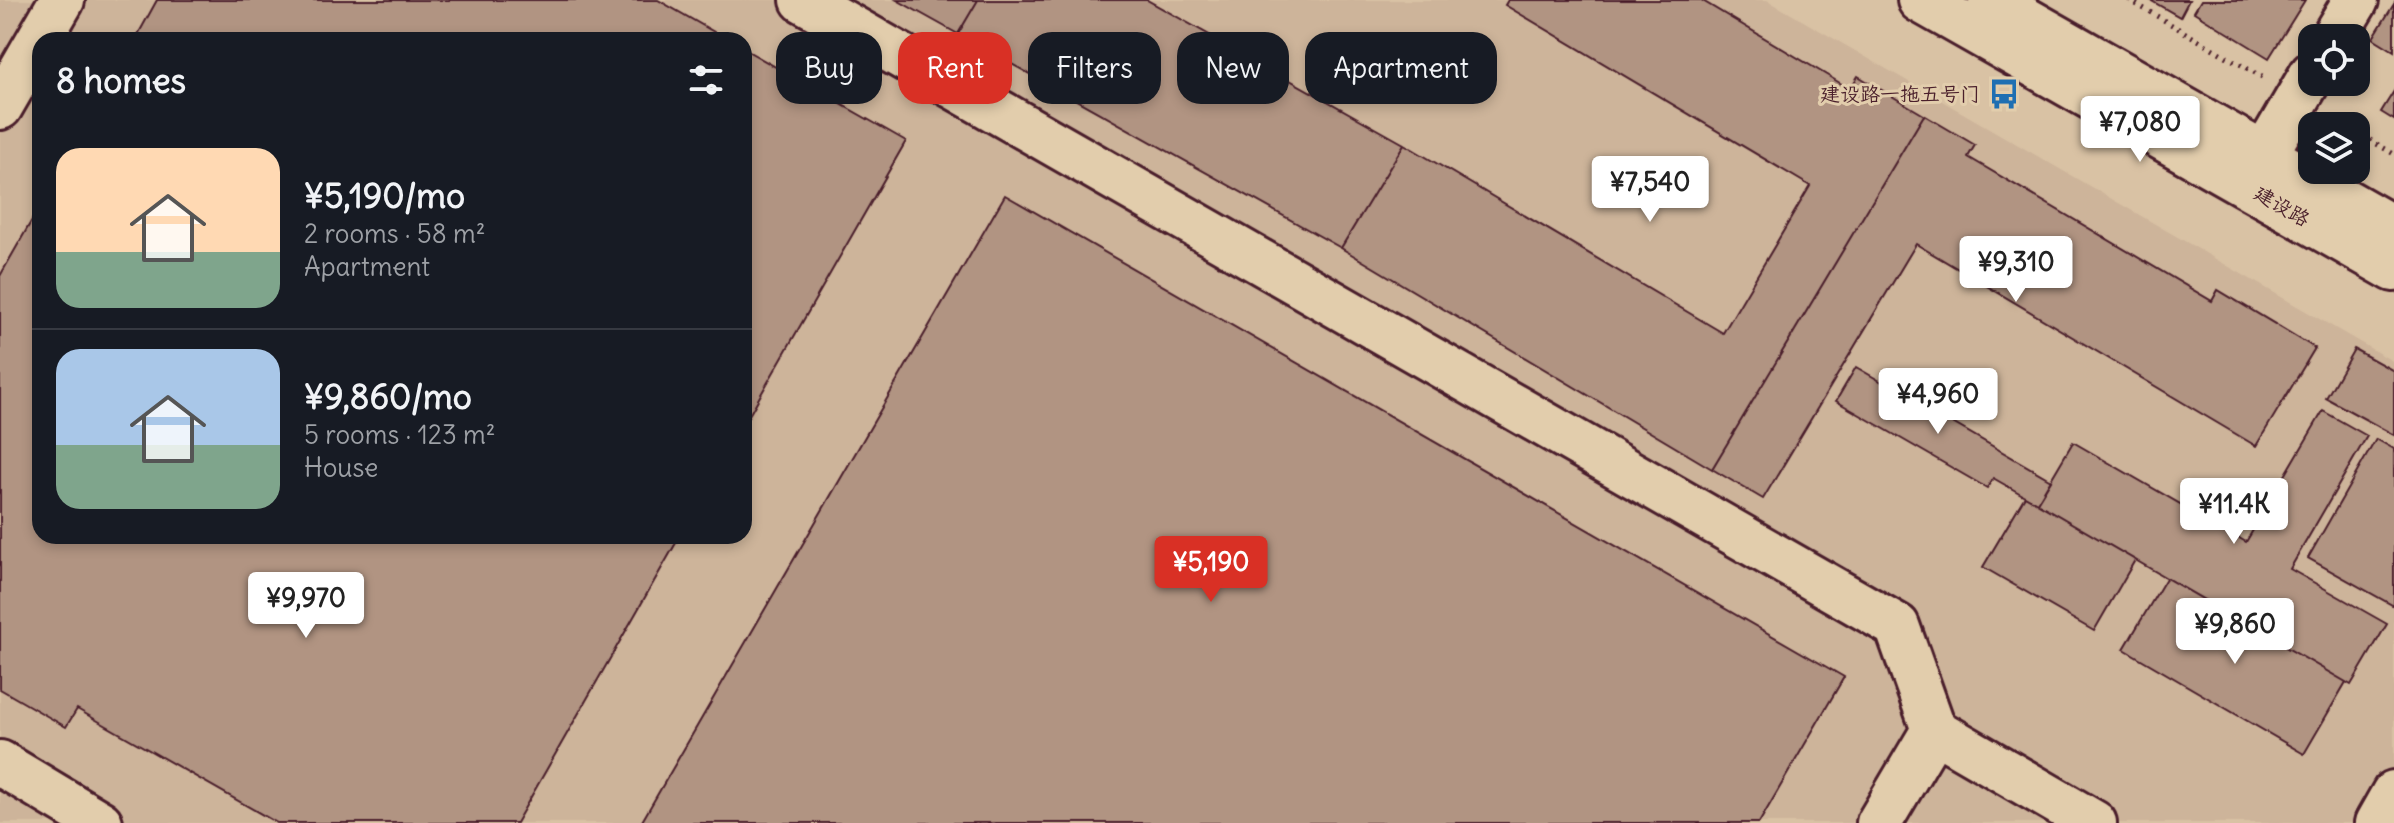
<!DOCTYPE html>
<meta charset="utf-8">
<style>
:root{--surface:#171b24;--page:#20242c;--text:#f1f3f6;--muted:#9ea1a6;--line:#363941;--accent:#d93025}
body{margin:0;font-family:Delius,"LXGW WenKai TC",sans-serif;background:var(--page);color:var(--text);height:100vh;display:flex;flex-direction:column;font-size:30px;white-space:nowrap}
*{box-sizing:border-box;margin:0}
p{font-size:26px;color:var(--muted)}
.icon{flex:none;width:44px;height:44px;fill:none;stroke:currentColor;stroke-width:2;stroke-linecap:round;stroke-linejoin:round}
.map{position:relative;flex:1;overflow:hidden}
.drawer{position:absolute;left:32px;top:32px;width:720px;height:512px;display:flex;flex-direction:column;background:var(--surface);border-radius:24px;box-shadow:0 4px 12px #0003}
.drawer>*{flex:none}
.hud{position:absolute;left:776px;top:32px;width:760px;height:72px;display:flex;gap:16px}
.buttons{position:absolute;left:2298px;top:24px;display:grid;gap:16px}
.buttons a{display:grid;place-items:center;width:72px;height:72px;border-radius:16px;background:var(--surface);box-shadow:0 4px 12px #0003;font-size:40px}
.price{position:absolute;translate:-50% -68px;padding:0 18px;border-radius:8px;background:#fff;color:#222;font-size:26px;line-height:52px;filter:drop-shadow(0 2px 4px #0008)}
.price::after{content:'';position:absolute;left:50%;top:48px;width:24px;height:18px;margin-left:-12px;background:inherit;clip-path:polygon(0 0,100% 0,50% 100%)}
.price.current{background:var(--accent);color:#fff}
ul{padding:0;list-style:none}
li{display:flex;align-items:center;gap:24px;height:200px;padding:0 24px}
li+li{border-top:2px solid var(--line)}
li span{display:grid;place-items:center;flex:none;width:224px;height:160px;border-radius:24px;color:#555}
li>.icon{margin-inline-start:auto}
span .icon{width:96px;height:96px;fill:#fffc;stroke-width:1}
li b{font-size:34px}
h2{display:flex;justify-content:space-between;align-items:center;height:96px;padding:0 24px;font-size:34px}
.chip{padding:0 28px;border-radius:24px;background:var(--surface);box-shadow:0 4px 12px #0003;font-size:28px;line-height:72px}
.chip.current{background:var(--accent);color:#fff}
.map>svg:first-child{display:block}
.built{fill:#cdb49a;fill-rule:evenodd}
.building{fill:#b19482;stroke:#4a1f2b;stroke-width:2}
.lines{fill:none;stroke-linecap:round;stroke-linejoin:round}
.minor-casing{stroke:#4a1f2b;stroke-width:50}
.path{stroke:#4a1f2b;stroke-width:5;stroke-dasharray:2 6;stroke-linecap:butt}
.minor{stroke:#e2cdac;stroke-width:44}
.labels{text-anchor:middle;stroke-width:6;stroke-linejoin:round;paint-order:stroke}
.poi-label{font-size:20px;fill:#4a1f2b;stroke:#e2cdac;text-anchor:end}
.street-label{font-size:20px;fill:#4a1f2b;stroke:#e2cdac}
</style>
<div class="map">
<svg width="2394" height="823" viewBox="0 0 2394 823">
<rect width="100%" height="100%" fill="#d9c2a4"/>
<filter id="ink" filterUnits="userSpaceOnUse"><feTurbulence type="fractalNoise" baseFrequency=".0125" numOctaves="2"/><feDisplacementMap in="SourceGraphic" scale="16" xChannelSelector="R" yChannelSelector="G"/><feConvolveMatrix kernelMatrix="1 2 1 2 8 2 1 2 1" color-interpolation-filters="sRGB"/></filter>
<g filter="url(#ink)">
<path class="built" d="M0,0H1767L2394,362V823H0ZM40,40H744V536H40Z"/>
<path class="building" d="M157,0H658L728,40H135Z
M897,0H978L958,34Z
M978,0H1147L1404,144L1341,248L958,34Z
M1508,0H1701L1850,89L1858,76L1924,115L1712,469L1341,248L1404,144L1723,333L1810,186L1505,5Z
M2150,0H2189L2180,17Z
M2201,0H2305L2269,58L2194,12Z
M2394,4V51L2373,38Z
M744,49L906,141L744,424Z
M2394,91V120L2381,112Z
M1924,115L1975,145L1968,157L2212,301L2218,290L2315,348L2256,446L1916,244L1763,499L1712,469Z
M1005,195L1844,677L1759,823H641Z
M40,206V536H680L516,823H277L77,709L66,727L0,689V276Z
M2354,349L2394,371V435L2326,398Z
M1856,367L2051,480L2037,503L1993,478L1987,488L1836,401Z
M2323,411L2367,436L2290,569L2387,624L2351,685L2037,503L2073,442L2246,542Z
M2376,439L2394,449V606L2308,558Z
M2025,496L2135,560L2094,631L1983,567Z
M2166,578L2346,682L2304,754L2124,649Z"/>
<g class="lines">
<g class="minor-casing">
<path id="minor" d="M803,0L1897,626L1934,730L2094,823
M1920,0L2394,269
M1991,0L2394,229
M2333,38L2356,0
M0,107L62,0
M2264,156L2312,74
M0,763L100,823
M1879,823L1934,730
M2377,823L2394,793"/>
</g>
<path class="path" d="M2129,0L2262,77
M2333,118L2346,126
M2356,132L2394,154"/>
<use href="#minor" class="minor"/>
</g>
</g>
<defs>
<g id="bus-bare" transform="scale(2.4)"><path d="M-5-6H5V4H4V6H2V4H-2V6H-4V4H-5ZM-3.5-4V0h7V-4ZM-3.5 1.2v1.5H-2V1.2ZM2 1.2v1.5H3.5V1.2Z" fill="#1f6fb2" stroke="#e2cdac" stroke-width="2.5" paint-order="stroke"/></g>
</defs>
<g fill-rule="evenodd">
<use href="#bus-bare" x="2004" y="94"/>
</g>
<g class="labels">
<g class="poi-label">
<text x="1980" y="101">建设路一拖五号门</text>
</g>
<g class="street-label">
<text transform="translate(2282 206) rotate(30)" y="7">建设路</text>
</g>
</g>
</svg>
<div class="buttons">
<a><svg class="icon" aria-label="locate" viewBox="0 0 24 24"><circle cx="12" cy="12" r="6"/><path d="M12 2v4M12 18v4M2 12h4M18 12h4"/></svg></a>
<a><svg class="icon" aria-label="layers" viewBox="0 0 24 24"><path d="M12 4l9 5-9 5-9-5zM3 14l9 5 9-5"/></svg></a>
</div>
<b class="price" style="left:2140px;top:164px">¥7,080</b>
<b class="price" style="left:1650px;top:224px">¥7,540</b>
<b class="price" style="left:2016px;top:304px">¥9,310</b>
<b class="price" style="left:1938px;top:436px">¥4,960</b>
<b class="price" style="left:2234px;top:546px">¥11.4K</b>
<b class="price current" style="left:1211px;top:604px">¥5,190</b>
<b class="price" style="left:306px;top:640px">¥9,970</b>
<b class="price" style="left:2235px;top:666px">¥9,860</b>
<div class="hud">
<a class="chip">Buy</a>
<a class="chip current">Rent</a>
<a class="chip">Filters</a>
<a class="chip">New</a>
<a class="chip">Apartment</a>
</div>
<section class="drawer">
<h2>8 homes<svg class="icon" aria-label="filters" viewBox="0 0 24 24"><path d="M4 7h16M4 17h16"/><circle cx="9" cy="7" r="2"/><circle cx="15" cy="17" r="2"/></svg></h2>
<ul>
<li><span style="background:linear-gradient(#ffd9b3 65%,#7fa58c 0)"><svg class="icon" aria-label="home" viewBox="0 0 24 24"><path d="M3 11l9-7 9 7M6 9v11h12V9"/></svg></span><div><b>¥5,190/mo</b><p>2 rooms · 58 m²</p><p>Apartment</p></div></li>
<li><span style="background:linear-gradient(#a9c7e8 60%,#7fa58c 0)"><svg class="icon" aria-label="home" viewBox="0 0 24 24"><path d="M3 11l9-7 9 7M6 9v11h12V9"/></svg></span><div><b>¥9,860/mo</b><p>5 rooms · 123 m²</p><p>House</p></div></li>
</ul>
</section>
</div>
